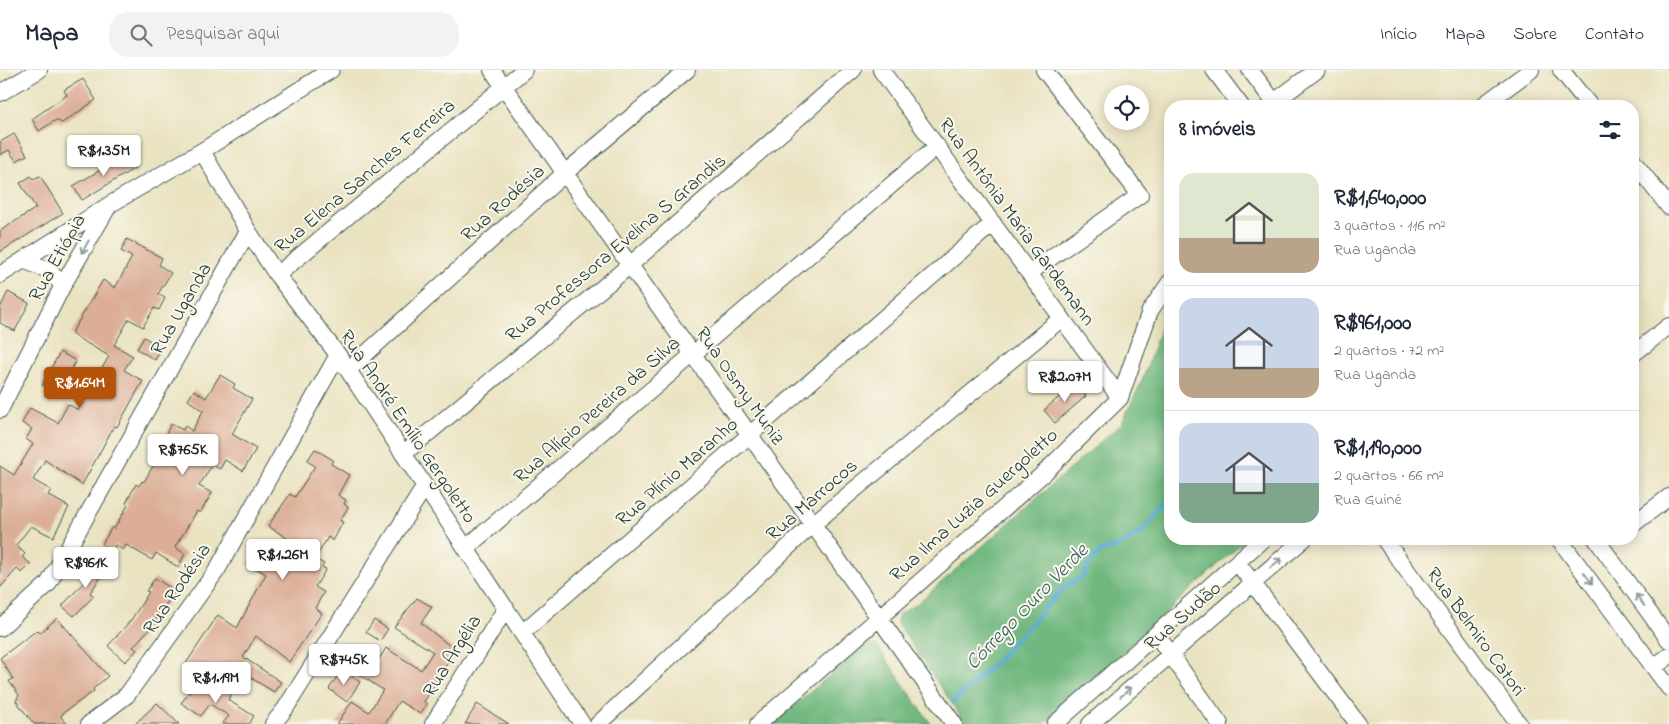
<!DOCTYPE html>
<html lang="pt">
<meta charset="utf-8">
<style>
:root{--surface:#fff;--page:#f2f2f3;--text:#1f2937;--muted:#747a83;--line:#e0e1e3;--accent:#b45309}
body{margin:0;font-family:"Indie Flower",sans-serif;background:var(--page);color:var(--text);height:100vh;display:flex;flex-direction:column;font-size:19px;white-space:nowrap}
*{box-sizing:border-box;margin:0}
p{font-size:16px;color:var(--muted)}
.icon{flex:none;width:28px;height:28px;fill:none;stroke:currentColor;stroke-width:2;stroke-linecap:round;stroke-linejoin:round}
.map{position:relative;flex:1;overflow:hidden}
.drawer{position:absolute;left:1164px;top:30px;width:475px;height:445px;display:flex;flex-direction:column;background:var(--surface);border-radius:20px;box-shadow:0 2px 12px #0003}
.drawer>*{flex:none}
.buttons{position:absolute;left:1104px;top:15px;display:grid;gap:10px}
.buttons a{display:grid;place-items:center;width:45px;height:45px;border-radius:50%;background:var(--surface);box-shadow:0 2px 12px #0003;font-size:25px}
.price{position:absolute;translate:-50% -42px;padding:0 11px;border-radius:5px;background:#fff;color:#222;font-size:16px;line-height:32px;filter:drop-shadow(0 1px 2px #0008)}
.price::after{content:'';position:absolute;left:50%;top:30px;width:15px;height:11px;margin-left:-8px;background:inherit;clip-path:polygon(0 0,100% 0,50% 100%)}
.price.selected{background:var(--accent);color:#fff}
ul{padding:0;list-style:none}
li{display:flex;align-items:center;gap:15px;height:125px;padding:0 15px}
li+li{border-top:1px solid var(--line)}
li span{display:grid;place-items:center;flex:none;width:140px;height:100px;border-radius:15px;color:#555}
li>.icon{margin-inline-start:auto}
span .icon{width:60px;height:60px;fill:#fffc;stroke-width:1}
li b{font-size:21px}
h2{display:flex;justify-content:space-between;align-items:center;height:60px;padding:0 15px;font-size:21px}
header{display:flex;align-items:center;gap:30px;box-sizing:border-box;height:70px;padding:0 25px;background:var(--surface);border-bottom:1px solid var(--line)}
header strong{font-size:24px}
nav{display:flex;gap:28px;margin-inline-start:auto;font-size:18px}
.search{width:350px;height:45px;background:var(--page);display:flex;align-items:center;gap:12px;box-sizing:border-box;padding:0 18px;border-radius:20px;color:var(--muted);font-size:19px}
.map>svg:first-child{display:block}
.forest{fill:#70b87f;stroke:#487a5a}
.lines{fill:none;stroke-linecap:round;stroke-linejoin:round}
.stream{stroke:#57aad2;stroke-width:4.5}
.building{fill:#dcae97}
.minor-casing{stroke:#3d5649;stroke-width:18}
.minor{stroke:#fff;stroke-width:16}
.oneway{stroke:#8f9e9a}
.labels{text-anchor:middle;stroke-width:4;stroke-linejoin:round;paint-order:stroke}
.street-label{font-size:20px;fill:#1f3d34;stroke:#fbf7ec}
.water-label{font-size:21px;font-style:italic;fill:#305e63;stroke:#fbf7ec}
</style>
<header>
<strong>Mapa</strong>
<div class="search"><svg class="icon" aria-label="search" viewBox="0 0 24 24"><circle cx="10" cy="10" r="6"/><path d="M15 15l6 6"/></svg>Pesquisar aqui</div>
<nav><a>Início</a><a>Mapa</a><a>Sobre</a><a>Contato</a></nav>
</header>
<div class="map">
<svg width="1669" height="654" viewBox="0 0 1669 654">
<rect width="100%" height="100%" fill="#fbf7ec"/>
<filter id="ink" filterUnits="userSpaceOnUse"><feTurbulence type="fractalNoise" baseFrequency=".02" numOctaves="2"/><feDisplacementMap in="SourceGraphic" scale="10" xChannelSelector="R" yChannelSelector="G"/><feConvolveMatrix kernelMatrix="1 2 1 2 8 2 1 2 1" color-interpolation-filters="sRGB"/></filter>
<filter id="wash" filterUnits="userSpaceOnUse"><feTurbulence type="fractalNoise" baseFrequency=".0096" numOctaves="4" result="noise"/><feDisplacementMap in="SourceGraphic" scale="20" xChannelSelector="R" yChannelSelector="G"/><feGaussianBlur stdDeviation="1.12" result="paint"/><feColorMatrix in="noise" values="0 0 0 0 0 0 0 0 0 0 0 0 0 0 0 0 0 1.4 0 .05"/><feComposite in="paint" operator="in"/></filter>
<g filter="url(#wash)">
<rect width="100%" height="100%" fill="#eae3c2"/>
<path class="forest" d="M1170,230V469H1246L1044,654H966L897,553L899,544L918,533L1122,353L1144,306Z
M873,574L877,576L931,654H773L863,577Z"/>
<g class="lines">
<path class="stream" d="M953,632L999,589L1062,519L1083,506L1088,495L1101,481L1119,476L1143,461L1170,430"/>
</g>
<g id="blocks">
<path class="building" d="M83,9L96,30L62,53L56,50L39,61L32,49L67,25L64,20Z
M14,64L27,85L16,91L9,80L0,85V72Z
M126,85L135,98L82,130L73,116Z
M31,106L33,109L40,106L63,143L0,182V161L36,138L20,113Z
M127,169L162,188L159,195L171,203L158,224L165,228L159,240L154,238L143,257L129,249L114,275L133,286L124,300L143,311L117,357L114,356L82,415L45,390L33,410L51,420L48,425L69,437L53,467L31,456L16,475L25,484L22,487L31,494L22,503L17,499L0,518V396L14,405L33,374L26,369L32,359L22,353L30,338L58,353L68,334L78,340L109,286L71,264L103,210L115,218L132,187L121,181Z
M8,222L29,233L15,261L0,253V238Z
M144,267L161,278L155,290L137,279Z
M60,282L76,291L57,323L42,315Z
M220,305L235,314L233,318L252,329L232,364L256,379L243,401L225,390L220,399L212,395L199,416L212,423L200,443L197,441L175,477L185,484L178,497L156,483L152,490L126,475L123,480L115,475L112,481L102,474L112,457L114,459L128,435L126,433L136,414L139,416L142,411L144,412L158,387L155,385L171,354L183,360L185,356L192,361L203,341L188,330L194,320L206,328Z
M1076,313L1086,326L1055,353L1044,340Z
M315,379L333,390L331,394L349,405L338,425L346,430L344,434L348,437L340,451L343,452L333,471L328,467L315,489L324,494L322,497L326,499L315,517L324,522L315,538L322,543L289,592L256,566L243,587L281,612L274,622L235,598L230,605L211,593L201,607L185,595L218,545L237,558L266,504L248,494L256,479L277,492L290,470L268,456L290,424L295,427L315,396L307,391Z
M107,489L111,492L90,523L94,526L74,546L62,536L86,510L84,508L92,496L96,499Z
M155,508L175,521L150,558L133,577L137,580L125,592L108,576L131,550L149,522L146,521Z
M417,528L432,537L421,553L455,580L424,632L427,634L420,644L399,631L385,654H337L352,631L369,642L383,620L360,605L366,596L372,600L386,578L421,600L433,582L394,557Z
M57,548L108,606L93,619L94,621L63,643L61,647L67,654H34L16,631L19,625L9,611L13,609L0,588L37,560L40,563Z
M374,550L388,559L380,571L366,562Z
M342,599L360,612L347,632L329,619Z
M198,611L217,625L222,617L232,623L228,630L254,646L249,654H222L229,646L210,634L201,646L181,633Z
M157,633L179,654H135Z
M477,634L509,654H465Z"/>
</g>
</g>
<g filter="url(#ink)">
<use href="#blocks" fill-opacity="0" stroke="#3d5649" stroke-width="1"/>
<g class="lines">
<g class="minor-casing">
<path id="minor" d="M492,0L954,654
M881,0L1120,328
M1214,0L1241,36
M1250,0L1277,36
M1561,0L1590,36
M0,23L39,0
M1274,32L1317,0
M1482,36L1531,0
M202,81L248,161L277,205L338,285L582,654
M1632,90L1669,137
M23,190L48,200L63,215
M1029,203L1140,125L1044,0
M0,205L109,135L202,81L331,0
M277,205L524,0
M1632,285L1669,256
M348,300L565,103L687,0
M0,340L63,215L108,137
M403,384L630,195L853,0
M1632,455L1669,427
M1384,469L1519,654
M1559,469L1669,618
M1596,469L1669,570
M466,478L937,76
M1237,492L1358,654
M0,558L48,514L248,161
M522,563L993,153
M1156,564L1220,654
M1654,597L1669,586
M89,654L127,625L217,500L338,285
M273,654L285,639L425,416
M433,654L506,538
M598,654L813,454L1062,248
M758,654L1043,404L1120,328L1150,241L1170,212
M1055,654L1263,469
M1090,654L1304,469"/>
</g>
<use href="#minor" class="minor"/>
</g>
<defs><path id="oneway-shaft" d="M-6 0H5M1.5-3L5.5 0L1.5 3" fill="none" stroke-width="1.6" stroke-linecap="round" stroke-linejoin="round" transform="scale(1.25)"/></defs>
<g class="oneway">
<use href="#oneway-shaft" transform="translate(85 177) rotate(120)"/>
<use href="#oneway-shaft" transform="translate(1276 493) rotate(-40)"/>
<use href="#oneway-shaft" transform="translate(1588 508) rotate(53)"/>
<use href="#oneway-shaft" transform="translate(1640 530) rotate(-126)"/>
<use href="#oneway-shaft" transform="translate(1126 622) rotate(-41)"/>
</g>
</g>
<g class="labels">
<g class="street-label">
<text transform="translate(364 105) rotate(-40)" y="7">Rua Elena Sanches Ferreira</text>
<text transform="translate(502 132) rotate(-42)" y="7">Rua Rodésia</text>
<text transform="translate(1018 151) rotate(54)" y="7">Rua Antônia Maria Gardemann</text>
<text transform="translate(615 177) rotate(-40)" y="7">Rua Professora Evelina S Grandis</text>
<text transform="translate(56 187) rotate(-61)" y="7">Rua Etiópia</text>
<text transform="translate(180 238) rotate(-60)" y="7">Rua Uganda</text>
<text transform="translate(741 315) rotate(55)" y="7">Rua Osmy Muniz</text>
<text transform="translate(596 339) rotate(-41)" y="7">Rua Alípio Pereira da Silva</text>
<text transform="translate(409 356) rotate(56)" y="7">Rua André Emílio Gergoletto</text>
<text transform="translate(676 401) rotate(-41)" y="7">Rua Plínio Maranho</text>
<text transform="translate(811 429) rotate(-41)" y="7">Rua Marrocos</text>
<text transform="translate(973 434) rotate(-42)" y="7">Rua Ilma Luzia Guergoletto</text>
<text transform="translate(176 518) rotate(-56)" y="7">Rua Rodésia</text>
<text transform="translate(1182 545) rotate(-41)" y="7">Rua Sudão</text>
<text transform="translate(1477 561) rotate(54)" y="7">Rua Belmiro Catori</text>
<text transform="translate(451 585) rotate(-58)" y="7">Rua Argélia</text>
</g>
<g class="water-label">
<text transform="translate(1026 536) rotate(-46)" y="7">Córrego Ouro Verde</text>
</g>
</g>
</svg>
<div class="buttons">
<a><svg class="icon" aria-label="locate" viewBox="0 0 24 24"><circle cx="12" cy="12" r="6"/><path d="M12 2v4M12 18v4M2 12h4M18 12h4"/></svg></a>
</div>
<b class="price" style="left:104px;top:107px">R$1.35M</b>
<b class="price" style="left:1065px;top:333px">R$2.07M</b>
<b class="price selected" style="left:80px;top:339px">R$1.64M</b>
<b class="price" style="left:183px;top:406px">R$765K</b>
<b class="price" style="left:283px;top:511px">R$1.26M</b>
<b class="price" style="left:86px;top:519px">R$961K</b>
<b class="price" style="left:344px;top:616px">R$745K</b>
<b class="price" style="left:216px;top:634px">R$1.19M</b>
<section class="drawer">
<h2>8 imóveis<svg class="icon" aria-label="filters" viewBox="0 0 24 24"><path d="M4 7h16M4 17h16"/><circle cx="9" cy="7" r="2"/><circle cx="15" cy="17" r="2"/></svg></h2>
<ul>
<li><span style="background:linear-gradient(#dfe7d0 65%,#b9a48a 0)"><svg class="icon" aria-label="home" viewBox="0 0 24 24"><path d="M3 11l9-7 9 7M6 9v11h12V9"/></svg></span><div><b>R$1,640,000</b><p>3 quartos · 116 m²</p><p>Rua Uganda</p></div></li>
<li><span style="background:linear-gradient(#c9d6e8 70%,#b9a48a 0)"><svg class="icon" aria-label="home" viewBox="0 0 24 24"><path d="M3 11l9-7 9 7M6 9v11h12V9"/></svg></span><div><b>R$961,000</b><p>2 quartos · 72 m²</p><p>Rua Uganda</p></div></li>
<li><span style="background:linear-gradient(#c9d6e8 60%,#7fa58c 0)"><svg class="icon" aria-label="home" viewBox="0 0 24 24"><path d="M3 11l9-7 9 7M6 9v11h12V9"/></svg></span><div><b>R$1,190,000</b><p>2 quartos · 66 m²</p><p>Rua Guiné</p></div></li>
</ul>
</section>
</div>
